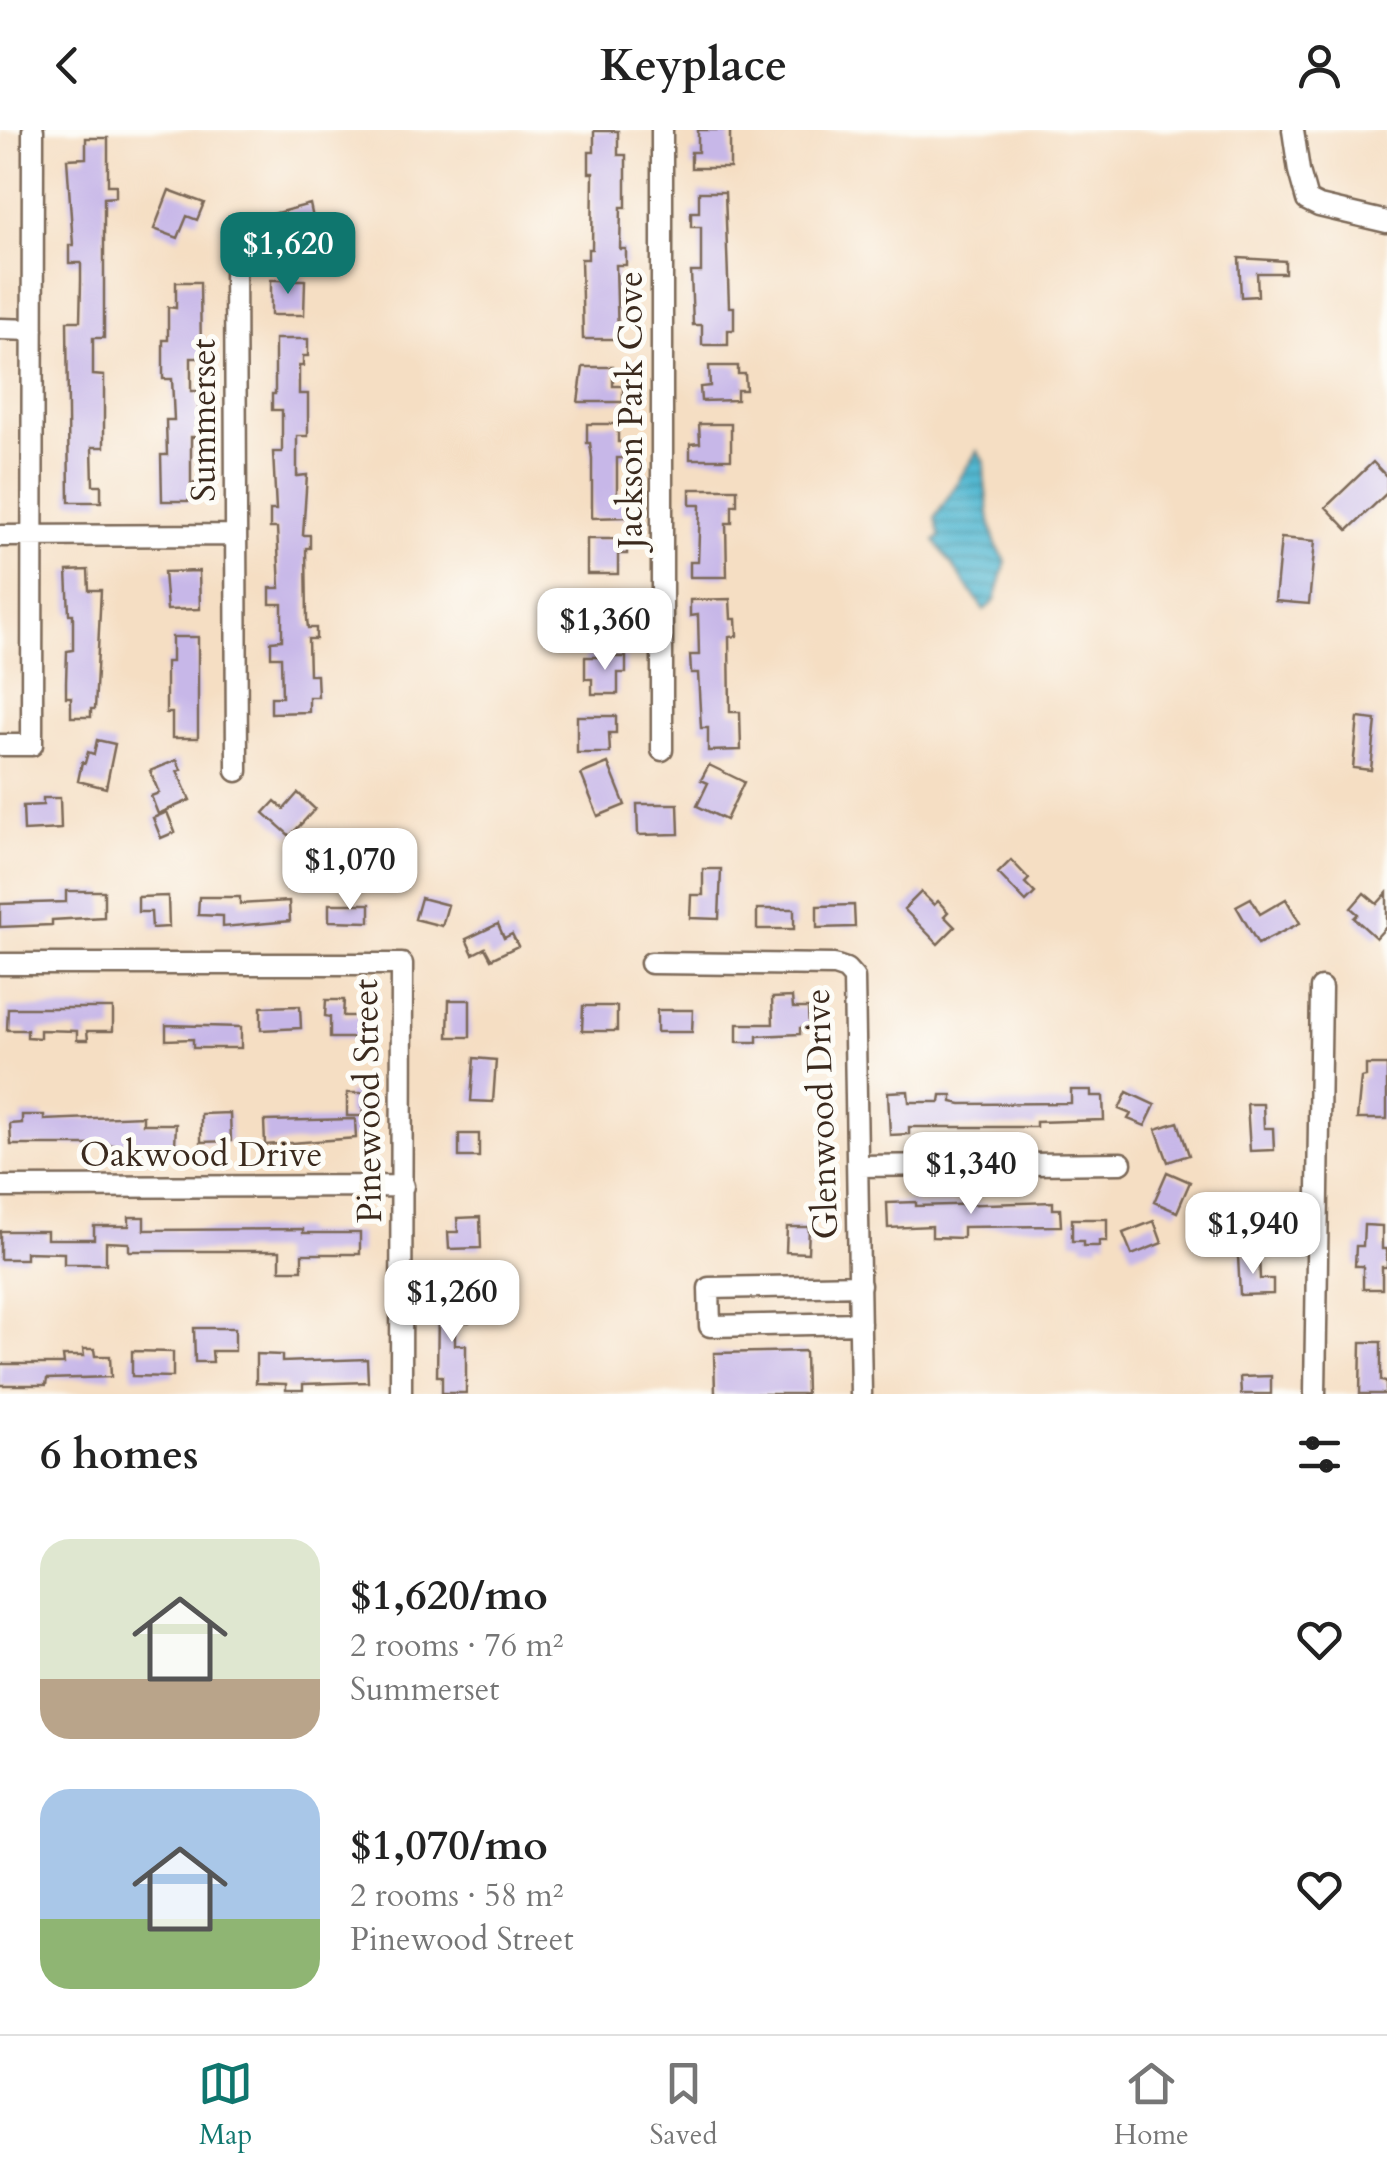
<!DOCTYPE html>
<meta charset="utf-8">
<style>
:root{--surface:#fff;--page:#f2f2f2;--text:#222;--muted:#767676;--line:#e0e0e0;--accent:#0f766e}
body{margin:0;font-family:Cardo,serif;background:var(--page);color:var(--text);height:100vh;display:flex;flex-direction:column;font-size:38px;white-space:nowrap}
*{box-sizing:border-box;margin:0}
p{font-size:32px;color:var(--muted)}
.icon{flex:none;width:55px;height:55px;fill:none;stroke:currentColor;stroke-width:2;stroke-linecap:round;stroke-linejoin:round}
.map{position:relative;height:1264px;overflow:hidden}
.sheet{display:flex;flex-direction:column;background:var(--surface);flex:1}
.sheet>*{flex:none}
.price{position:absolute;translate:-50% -85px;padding:0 22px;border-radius:20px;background:#fff;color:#222;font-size:32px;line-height:65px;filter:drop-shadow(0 2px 5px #0008)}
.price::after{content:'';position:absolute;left:50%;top:60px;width:30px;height:22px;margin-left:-15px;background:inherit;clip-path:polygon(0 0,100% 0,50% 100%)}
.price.current{background:var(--accent);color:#fff}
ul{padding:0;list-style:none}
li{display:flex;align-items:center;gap:30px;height:250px;padding:0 40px}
li span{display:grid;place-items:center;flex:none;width:280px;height:200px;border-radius:30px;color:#555}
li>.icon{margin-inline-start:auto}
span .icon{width:120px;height:120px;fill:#fffc;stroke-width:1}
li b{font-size:42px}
h2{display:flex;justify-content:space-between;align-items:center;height:120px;padding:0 40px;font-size:42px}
header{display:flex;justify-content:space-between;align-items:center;height:130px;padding:0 40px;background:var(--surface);font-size:45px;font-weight:700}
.menu{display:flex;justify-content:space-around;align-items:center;height:140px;border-top:2px solid var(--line);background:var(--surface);font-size:28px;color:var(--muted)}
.menu a{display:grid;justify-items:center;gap:5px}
.menu .current{color:var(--accent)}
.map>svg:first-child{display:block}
.water{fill:url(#water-rules);stroke:#477178;stroke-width:2.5}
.building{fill:#c7b7e8}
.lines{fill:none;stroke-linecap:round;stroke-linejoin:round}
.minor-casing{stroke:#7c6958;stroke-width:25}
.minor{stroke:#fff;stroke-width:20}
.labels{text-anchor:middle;stroke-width:10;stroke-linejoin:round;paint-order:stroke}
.street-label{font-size:35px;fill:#3b2a1e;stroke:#fdfcf7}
</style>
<header><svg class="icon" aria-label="back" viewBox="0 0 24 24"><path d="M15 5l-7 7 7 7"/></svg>Keyplace<svg class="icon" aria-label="person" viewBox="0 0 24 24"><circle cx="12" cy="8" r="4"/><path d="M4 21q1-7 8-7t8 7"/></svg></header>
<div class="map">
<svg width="1387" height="1264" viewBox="0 0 1387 1264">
<defs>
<pattern id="water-rules" width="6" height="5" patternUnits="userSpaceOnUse" patternTransform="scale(2.5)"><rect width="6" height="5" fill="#53b8d1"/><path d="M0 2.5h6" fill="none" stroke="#4696a9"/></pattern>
</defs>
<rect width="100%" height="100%" fill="#fdfcf7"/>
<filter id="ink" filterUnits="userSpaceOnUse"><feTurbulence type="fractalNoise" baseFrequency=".01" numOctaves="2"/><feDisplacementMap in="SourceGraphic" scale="20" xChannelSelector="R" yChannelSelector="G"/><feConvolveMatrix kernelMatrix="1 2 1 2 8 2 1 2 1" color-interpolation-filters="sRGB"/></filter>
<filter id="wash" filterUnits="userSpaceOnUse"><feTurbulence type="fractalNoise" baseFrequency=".0048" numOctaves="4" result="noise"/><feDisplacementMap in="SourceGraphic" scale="40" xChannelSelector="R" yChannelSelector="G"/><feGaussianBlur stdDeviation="2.25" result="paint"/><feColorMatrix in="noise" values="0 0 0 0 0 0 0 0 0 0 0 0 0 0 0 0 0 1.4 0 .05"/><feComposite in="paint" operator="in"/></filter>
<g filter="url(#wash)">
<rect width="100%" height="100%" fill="#f5dec3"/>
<path class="water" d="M977,321L985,332C982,341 990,395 994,408C995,416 1002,424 1006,431L995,471L984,480L935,411L940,407L935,388Z"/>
<g id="blocks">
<path class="building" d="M698,0H730V38H691V22H698Z
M594,1H618V25H626V77H621L620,119H626V135H616L618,209H583L581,129H588V119H592L593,43H589V22H594Z
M86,8H108V55H116V67L104,68V208H93V245L104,246V317H92L93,355H101V372H69L67,191H80L81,151V133H69V115H73L67,29L86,28Z
M169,60L204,73L197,90L187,86L178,108L154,99Z
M699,62H725L729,177H734V200H728V215H702V195H693L691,142H701V97H691V82H699Z
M310,74L318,112L297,117L292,98L277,101L273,84Z
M1239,128L1285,131V143H1257L1258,166L1241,167Z
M271,150H305L304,185H271Z
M176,152H200L201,228H191V261H198L199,293L196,294L197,307H191V353H201V371H162L161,325H167L166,290H174L172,249H163V210H168V177L176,178Z
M275,209H308V226H303V236H299V264H308V306H297V346L307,345L303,405H310V418H306L307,489L308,498H316V509H308L309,545H317L318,567H309V582L271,583V567H282L281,527H271V511L282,510V474H270V458H280L277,398H270V380H276L273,322H282V280H272V264H275Z
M709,236H738V244H745L746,260H737V270L701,271L700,257L710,256Z
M583,237H613V256H623V272H578Z
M587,294H618V312H627V328H617V370H627V387L592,388V328L590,313H587Z
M699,294H731V329H690V314L700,313Z
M1373,332L1387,347V363L1348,400L1326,377Z
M690,359H737V375H732V393H726L727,447H690V432H698L700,375H690Z
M1281,408L1315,411L1309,474L1275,471Z
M587,409H627V424H618V444H587Z
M88,440L89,460H101L95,579H91V587H71V567H66V552L67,521L73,520V484H69L67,441Z
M199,441L200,479L167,480L164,442Z
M620,466L625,501H589L588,478H584V467Z
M730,469L731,489H736L737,506L729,507L730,582H740L741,620L708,621V598H701L698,543H691L690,525H699L698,485L690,486V470Z
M172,507H198V608H172V583H166V532H172Z
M585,527H626V543H618V564H592V549H585Z
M577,586H616V603H609L610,623H577Z
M1358,588L1376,590L1371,640L1353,638Z
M97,610L115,614L106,658L78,651L82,632L85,633L88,622L94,624Z
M177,630L181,640L177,641L190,670L158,684L151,666L159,663L150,641Z
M608,633L625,675L598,686L581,644Z
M709,635L744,652L726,690L697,676L708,653L701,650Z
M298,663L315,679L290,706L264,683L275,671L284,679Z
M43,668H60L61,699L24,701L23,676L43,675Z
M637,674H678L679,704L638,705Z
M167,682L175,702L161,708L153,688Z
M1011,730L1029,749L1025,753L1035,763L1026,772L998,743Z
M703,739H721L719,789L690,788L691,765H703Z
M66,761H104V787L52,790V795L0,797V774L66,772Z
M921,762L934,775L938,771L948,782L944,786L955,797L938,814L904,779Z
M1364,763L1377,774L1387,763V796L1376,808L1354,788L1358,784L1351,778Z
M168,766L169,797L152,798L151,782H138V767Z
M199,767H240V774L289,771L290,791L223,797V786L198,785Z
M421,768L448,775L442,796L415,789Z
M1251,768L1260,784L1286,769L1300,793L1258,814L1236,776Z
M329,774H370V792L329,791Z
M854,775L855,797L817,798V776Z
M757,779H794V799H757Z
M498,794L504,808L512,804L518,816L491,829L485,818L473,824L466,809Z
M792,867L793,878H808L809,898H800V904L757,906V912H737V894H773L772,868Z
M326,870H344L343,886H362L361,908H330V887L325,886Z
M449,870H470V907H448Z
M300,876L301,898L261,900V877Z
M583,876H617V901H582Z
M8,878H113V901H87L88,910H77V901L40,900V908L27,907V900H7Z
M657,880H693L692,902H657Z
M166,895L241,897V918H193V909L166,910Z
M474,928L496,930L493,972L471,971Z
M1366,935H1387V989H1357L1361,948L1366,947Z
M1071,960H1091V966H1103L1104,990L1036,992V997H909V1004L890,1005L888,962L908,961L909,972H940L941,965H952V972L961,974L1071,973Z
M1127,962L1155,975L1145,996L1128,989L1131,984L1119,979Z
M347,963H363V986H347Z
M1247,974H1263L1264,998H1273L1274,1020L1250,1021Z
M230,983L231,1011L201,1012V984Z
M22,985H44V990L143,986V994H176L175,1015H11L10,994L22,993Z
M355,989L356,1008L265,1015L264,991Z
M1178,992L1189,1025L1168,1032L1156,999Z
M459,1004H479V1027H459Z
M1167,1042L1190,1052L1177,1082L1154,1072Z
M916,1072V1076L1053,1072V1079H1060L1061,1096L963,1097V1108L932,1107V1096L888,1098L887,1073Z
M129,1087H144V1100L303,1099V1103H360V1124H302V1140H280V1121H129V1113L106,1112V1134H64V1123L26,1122V1129H0V1101H47V1109H94V1096H129Z
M480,1087L481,1118L449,1119L448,1102H458L457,1088Z
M1072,1089H1107V1111H1099V1116H1083V1111H1072Z
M1154,1091L1162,1113L1132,1125L1123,1103Z
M1364,1095L1382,1096V1119H1387V1137H1382V1159H1363V1136H1355L1356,1116H1363Z
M787,1097H809L808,1123L786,1122Z
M1259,1125L1260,1149H1273V1164L1240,1165L1238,1126Z
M443,1166H469V1192H455V1215H466V1263H442V1246H437L438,1182H444Z
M194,1198H235V1221H212L213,1232H195Z
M1361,1212H1381V1251L1386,1252V1264H1360Z
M83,1219H94L95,1226H110L111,1247L47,1249L46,1255H0V1234H64L63,1226H84Z
M132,1221L173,1222V1247L132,1246Z
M805,1221L806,1264H715L714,1223Z
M256,1224L282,1225V1232L367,1229L368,1252L303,1254V1260H286V1254L256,1253Z
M1271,1246V1264H1241L1240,1247Z"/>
</g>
</g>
<g filter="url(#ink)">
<use href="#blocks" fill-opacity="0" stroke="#7c6958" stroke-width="2.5"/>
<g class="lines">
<g class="minor-casing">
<path id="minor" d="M1293,0L1299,41L1307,70L1319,76L1387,92
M235,116L237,641
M0,199L33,200
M0,406L236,405
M0,615H32L33,0
M662,620V0
M651,833L834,835L846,839L854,848L861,1264
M0,834H402L401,1264
M859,1036L1121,1033
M0,1057L403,1056
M860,1155L709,1158L710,1196L860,1193
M1315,1264L1321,858"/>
</g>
<use href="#minor" class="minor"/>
</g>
</g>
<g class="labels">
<g class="street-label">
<text transform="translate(630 280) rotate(-90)" y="12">Jackson Park Cove</text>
<text transform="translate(203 290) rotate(-90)" y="12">Summerset</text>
<text transform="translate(367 971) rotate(-91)" y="12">Pinewood Street</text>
<text transform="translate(821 984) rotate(-92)" y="12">Glenwood Drive</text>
<text x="201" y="1036">Oakwood Drive</text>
</g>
</g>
</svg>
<b class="price current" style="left:288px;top:167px">$1,620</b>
<b class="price" style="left:605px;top:543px">$1,360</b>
<b class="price" style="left:350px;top:783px">$1,070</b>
<b class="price" style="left:971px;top:1087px">$1,340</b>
<b class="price" style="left:1253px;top:1147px">$1,940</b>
<b class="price" style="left:452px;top:1215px">$1,260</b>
</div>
<section class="sheet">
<h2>6 homes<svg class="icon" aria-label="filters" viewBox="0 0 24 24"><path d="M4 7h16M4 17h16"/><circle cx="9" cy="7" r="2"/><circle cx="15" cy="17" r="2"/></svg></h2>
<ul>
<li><span style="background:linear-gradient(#dfe7d0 70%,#b9a48a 0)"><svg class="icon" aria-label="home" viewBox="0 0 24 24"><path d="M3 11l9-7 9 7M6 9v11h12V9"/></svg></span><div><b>$1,620/mo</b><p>2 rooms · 76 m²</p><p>Summerset</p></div><svg class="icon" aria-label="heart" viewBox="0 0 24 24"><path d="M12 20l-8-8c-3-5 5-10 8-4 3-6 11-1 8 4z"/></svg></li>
<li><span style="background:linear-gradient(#a9c7e8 65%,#8fb573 0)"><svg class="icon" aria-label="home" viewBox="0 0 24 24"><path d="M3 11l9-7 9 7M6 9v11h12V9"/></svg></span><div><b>$1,070/mo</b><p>2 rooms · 58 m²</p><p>Pinewood Street</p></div><svg class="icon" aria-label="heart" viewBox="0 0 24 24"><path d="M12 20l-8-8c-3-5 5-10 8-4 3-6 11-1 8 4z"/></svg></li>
</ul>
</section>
<nav class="menu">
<a class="current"><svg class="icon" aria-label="map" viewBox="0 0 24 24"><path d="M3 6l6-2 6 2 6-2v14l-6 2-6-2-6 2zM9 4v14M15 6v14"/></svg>Map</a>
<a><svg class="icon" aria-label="saved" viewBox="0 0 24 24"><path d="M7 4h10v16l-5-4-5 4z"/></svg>Saved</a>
<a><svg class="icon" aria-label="home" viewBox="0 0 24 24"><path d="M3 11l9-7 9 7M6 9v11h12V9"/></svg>Home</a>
</nav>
